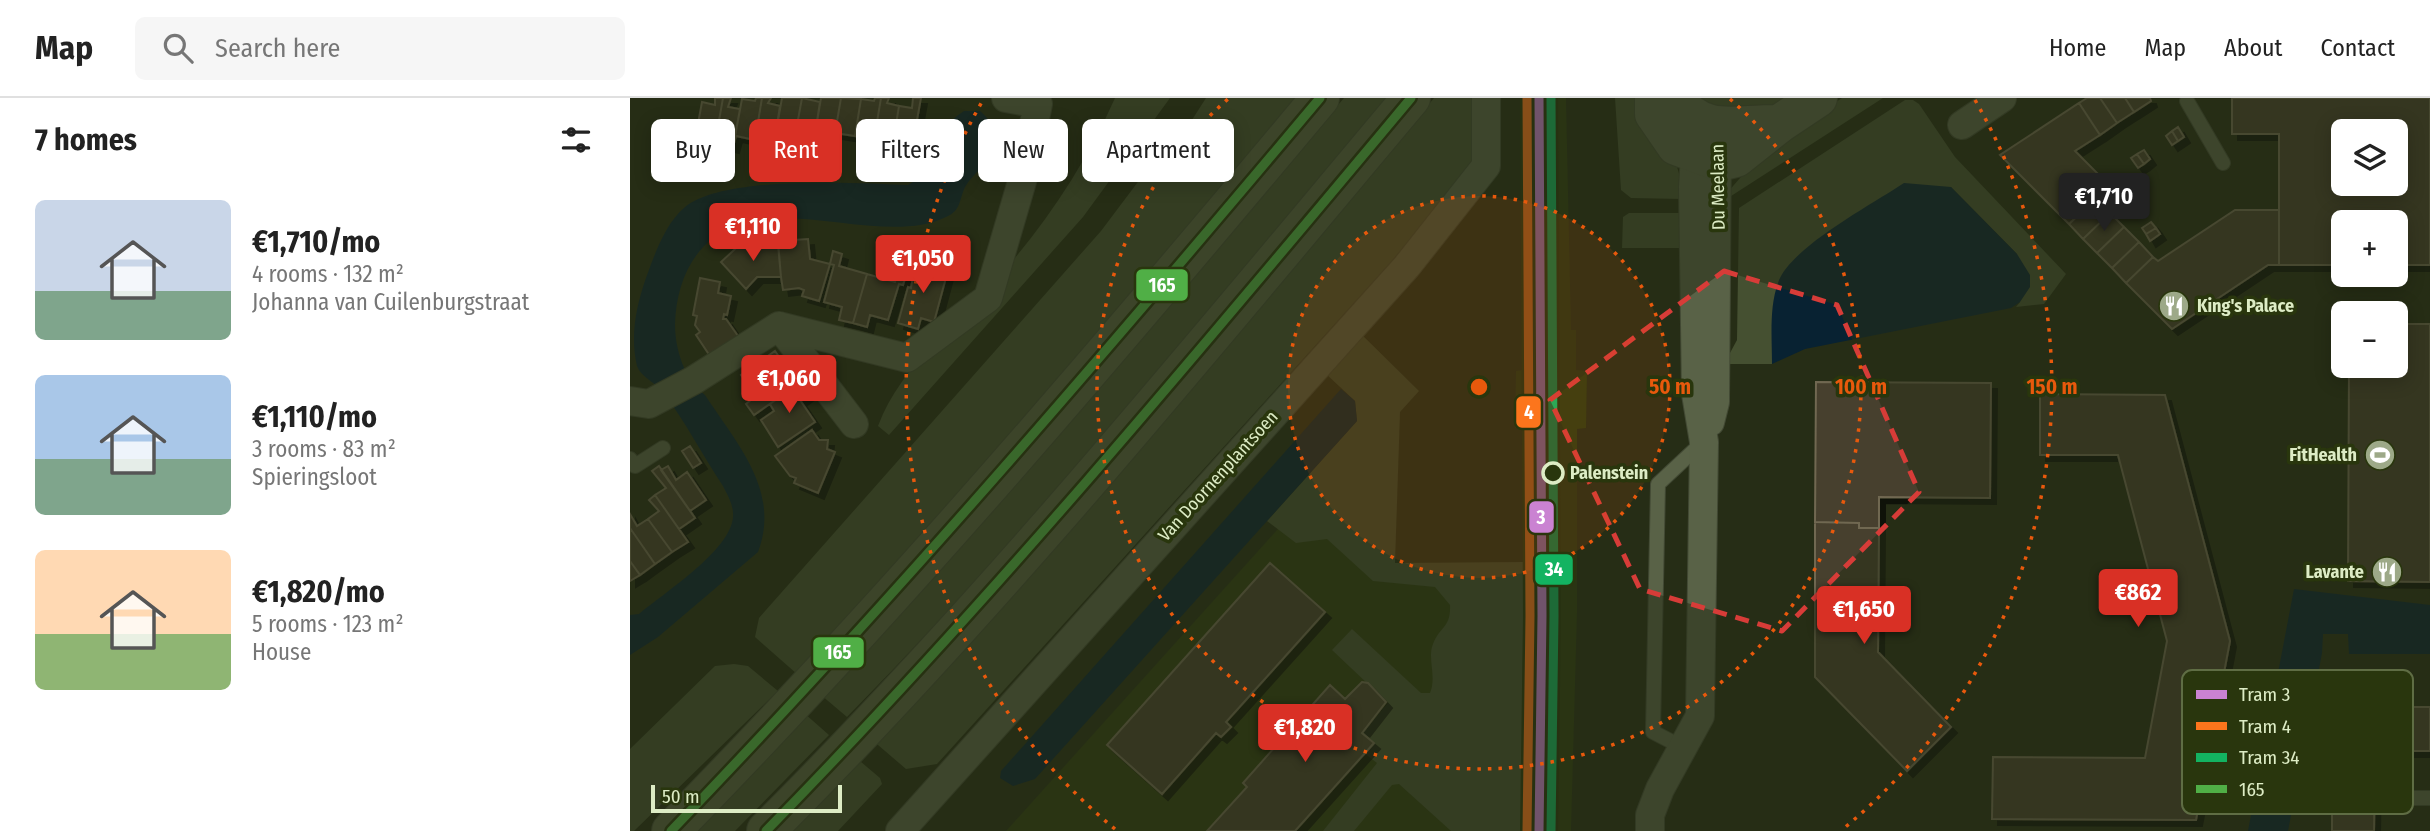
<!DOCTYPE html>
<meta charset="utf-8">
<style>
:root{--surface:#fff;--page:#f6f6f6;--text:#222;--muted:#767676;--line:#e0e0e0;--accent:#d93025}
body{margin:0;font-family:"Fira Sans Condensed",sans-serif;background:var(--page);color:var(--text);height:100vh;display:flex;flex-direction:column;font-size:26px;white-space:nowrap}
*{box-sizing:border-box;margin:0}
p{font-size:23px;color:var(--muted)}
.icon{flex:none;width:38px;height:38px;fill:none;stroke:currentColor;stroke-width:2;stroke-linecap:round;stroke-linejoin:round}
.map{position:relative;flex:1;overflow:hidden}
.drawer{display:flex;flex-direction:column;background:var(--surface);width:630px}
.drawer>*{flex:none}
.hud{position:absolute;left:21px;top:21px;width:665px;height:63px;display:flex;gap:14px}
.controls{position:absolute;left:1701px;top:21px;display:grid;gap:14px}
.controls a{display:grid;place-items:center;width:77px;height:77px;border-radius:10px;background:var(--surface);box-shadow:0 4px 18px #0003;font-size:35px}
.scale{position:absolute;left:21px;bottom:18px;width:191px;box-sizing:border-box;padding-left:7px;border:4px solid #ddecc5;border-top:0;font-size:19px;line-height:24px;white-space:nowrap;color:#ddecc5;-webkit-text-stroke:5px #29360d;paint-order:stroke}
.price{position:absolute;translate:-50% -60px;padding:0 16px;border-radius:7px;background:var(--accent);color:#fff;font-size:23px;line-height:46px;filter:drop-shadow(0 2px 4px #0008)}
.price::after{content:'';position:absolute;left:50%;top:42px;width:21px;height:16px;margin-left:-10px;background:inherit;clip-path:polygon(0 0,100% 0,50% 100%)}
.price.on{background:#222;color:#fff}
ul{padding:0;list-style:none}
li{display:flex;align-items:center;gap:21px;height:175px;padding:0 35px}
li span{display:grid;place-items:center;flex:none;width:196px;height:140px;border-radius:10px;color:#555}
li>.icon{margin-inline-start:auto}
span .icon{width:84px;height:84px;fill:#fffc;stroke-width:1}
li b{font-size:30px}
h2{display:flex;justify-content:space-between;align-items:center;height:84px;padding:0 35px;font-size:30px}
.chip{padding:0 24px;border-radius:10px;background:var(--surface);box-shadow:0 4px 18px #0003;font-size:24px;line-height:63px}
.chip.on{background:var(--accent);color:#fff}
header{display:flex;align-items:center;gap:42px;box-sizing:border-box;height:98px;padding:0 35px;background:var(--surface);border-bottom:2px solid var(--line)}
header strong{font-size:33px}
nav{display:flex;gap:38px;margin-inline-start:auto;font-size:24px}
.search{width:490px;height:63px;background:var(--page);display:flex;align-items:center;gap:18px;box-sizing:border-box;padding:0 24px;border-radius:10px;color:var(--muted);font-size:26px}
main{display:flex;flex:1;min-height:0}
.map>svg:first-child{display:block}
.built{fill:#2f3c11}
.green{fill:#455031}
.water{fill:#082232}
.building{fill:#47412e;stroke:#706751;stroke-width:2;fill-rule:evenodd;filter:url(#shadow)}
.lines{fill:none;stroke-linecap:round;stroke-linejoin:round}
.lane-casing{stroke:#424934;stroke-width:16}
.street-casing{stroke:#424934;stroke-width:30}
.secondary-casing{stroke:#424934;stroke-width:40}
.primary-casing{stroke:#424934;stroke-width:40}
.lane{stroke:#596247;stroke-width:14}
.street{stroke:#596247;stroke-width:28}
.secondary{stroke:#596247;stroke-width:38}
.primary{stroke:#576042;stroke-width:38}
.bus-1-casing{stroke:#29360d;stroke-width:14}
.bus-1{stroke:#50af46;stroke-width:9}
.tram-1-casing{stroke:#29360d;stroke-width:14}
.tram-2-casing{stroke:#29360d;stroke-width:14}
.tram-3-casing{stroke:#29360d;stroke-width:14}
.tram-1{stroke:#ca82d2;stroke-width:9}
.tram-2{stroke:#fc751c;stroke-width:9}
.tram-3{stroke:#13b361;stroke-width:9}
.marked{fill:none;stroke:#d73c38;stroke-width:5;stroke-dasharray:14 9;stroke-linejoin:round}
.ring{fill:none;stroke:#e8590c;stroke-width:3.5;stroke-dasharray:3.5 7}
.stop-dot{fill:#29360d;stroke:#ddecc5;stroke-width:3.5}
.labels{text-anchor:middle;stroke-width:7;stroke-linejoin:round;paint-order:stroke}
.street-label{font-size:18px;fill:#ddecc5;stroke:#29360d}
.poi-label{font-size:18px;font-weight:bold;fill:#ddecc5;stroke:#29360d;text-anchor:end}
.stop-label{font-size:18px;font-weight:bold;fill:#ddecc5;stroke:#29360d;text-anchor:start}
.key{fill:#29360d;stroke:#5f6d44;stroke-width:2}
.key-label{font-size:19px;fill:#ddecc5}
.centre{fill:#e8590c;stroke:#29360d;stroke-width:3.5}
.ring-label{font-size:21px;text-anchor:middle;font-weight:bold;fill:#e8590c;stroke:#29360d;stroke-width:7;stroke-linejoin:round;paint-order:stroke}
.line-badge{stroke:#29360d;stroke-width:2.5}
.badge-label{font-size:19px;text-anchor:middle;font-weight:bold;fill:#fff}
</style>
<header>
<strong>Map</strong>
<div class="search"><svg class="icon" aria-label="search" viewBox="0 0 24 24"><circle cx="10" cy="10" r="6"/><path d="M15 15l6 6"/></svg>Search here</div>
<nav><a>Home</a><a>Map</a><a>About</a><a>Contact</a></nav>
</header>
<main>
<section class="drawer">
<h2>7 homes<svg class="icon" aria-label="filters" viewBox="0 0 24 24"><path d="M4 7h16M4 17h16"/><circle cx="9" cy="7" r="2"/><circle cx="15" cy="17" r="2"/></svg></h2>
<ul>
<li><span style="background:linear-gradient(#c9d6e8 65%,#7fa58c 0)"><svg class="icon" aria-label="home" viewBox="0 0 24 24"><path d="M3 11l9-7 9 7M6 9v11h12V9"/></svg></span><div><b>€1,710/mo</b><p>4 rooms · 132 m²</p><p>Johanna van Cuilenburgstraat</p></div></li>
<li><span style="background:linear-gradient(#a9c7e8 60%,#7fa58c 0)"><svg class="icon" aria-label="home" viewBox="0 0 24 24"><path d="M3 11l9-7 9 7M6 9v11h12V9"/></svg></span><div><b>€1,110/mo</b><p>3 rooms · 83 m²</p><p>Spieringsloot</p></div></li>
<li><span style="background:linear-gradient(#ffd9b3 60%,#8fb573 0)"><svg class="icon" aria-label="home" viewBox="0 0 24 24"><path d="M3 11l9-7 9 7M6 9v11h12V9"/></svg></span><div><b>€1,820/mo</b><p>5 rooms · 123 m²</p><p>House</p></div></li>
</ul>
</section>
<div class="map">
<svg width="1800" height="733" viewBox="0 0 1800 733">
<defs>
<filter id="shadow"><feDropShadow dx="6" dy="6" stdDeviation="0" flood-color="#0009"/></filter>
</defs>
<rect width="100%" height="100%" fill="#262d16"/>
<path class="built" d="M898,0H936L941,232H946V272L957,273L956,330L947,331V515L941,733H891L894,331L885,330L886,273L894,272V232H902Z
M673,403L760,477L878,502L871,733H376Z"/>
<path class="green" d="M485,0H540L453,119L259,337L248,328C272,265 329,224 372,175C418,123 457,63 485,0Z
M576,0H671L526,173L167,576L125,539L129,520L471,133L553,24L560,25Z
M714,0H757C582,211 409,424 217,619L191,597L394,376Z
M804,0H844L843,56L839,72L760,165L307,666L276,671L241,641L675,156Z
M985,0H1013C1030,32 1053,64 1052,101L1001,100L991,92Z
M1057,0H1160L1117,19Z
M1212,0H1253L1098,100L1097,95L1136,50Z
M1275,2H1283L1289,6L1325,59L1436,176L1414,206L1386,209L1390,204L1387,156L1321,89L1142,243V266H1094L1107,242L1109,110Z
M999,115H1052L1053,150H992L993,119Z
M729,234L789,293L770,314L765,465L894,464L891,733H821L769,686L762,687L724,733H693L747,665L734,655L731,636L758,605L702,552L722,531L791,595H800C807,579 797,560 803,546C810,528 821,530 820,507L805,489L743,483L697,441L666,445L637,423L727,323L725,303L694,274Z
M104,566L118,568L148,593L4,733H0V651L85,568Z
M174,615L199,637L105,733H57Z
M224,658L250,680L252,686L208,733H151Z"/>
<path class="water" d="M334,13H350C364,25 367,36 367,53C358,66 342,76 335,89C329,102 331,113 316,119C249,152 133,86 74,148C54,169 46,197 45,226C45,251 54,281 75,297C107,346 151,393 128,454L28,539L0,557V517L9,516C34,495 101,452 103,419C104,408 98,398 93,388C73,358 55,323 33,294C26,285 11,279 7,268C0,238 6,209 16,180C24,158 35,126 54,110C91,77 227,85 278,87C308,73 299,34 334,13Z
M1274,85L1321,89L1387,156L1400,177V189L1390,204L1381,210L1175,251L1142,266C1142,240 1139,210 1148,185C1159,150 1243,106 1274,85Z
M711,291L725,303L727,323L405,681L383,688L370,680L371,673Z
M1664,491L1800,507V556H1719L1718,536H1693L1692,555L1658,733H1618Z"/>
<path class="building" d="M85,0H93L85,45L65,42L72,4L85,7Z
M93,0H101L98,9L110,11L103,49L85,45Z
M126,0H132L125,42L106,38L103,49L112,1L125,3Z
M132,0H141L138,5L150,8L144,45L125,42Z
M152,0H172L165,38L146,35L144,45Z
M172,0L190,4L184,42L165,38Z
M191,0H211L205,35L186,31L184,42Z
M211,0L231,1L225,38L205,35Z
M245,0H251L244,42L225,38L231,1L244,3Z
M251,0H259L257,5L269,8L263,45L244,42Z
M283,0H291L282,49L263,45L269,8L282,10Z
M1457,0H1470L1487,25L1470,37L1449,5Z
M1470,0H1495L1504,14L1487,25Z
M1495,0H1520L1521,3L1504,14Z
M1602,0H1800V167H1766V124H1713V167H1649V36H1602ZM1713,33H1766V86H1713Z
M1449,5L1470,37L1445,53L1480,88L1439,126L1370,57Z
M1548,29L1554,39L1548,43L1542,33Z
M1542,33L1548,43L1542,47L1536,38Z
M1514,52L1520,61L1514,66L1507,56Z
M1507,56L1514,66L1508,70L1501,60Z
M1498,89L1502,95L1493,101L1489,95Z
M1502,95L1507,101L1497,108L1493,101Z
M1465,100L1480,115L1453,141L1439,126Z
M1605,112H1649V167H1638L1542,231L1496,185L1523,159L1528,163Z
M1480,115L1494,129L1467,155L1453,141Z
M1521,124L1526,130L1516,136L1512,130Z
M1494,129L1509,144L1482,170L1467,155Z
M1526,130L1530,136L1520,143L1516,136Z
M116,141L122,149L148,147L151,179H127L116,191L91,164Z
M178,141L180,161L200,166L189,203L172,198L174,192L169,190L153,192L151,179L148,143Z
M1509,144L1523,159L1496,185L1482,170Z
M203,153L212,156L209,168L237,176L223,225L209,222L212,209L194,204L204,167L200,166Z
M286,163L318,172L304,224L291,220L288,231L268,225L278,189L281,190Z
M268,172L277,174L273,187L269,186L258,222L240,217L237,229L223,225L237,176L265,184Z
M70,180L90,184L88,195L101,198L97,217L94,216L93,221H96L108,238L80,258L66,237L70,234L65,227L67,218L63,217Z
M1766,226H1800V484L1718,483L1719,268H1766Z
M145,253L161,276L143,288L151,298L124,317L116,306L126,298L111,277Z
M176,281L184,292L170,302L185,324L148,349L131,322L144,313L140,306Z
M1186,284L1361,285L1360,400L1249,399V430H1229V425L1185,424Z
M1410,296L1535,297L1600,543L1566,722L1362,721L1363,659L1515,660L1537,543L1488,357H1410Z
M182,332L189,342H198L197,351L205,354L188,395L164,385L166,380L160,378L145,358Z
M60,348L71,365L63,370L52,353Z
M29,368L65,420L49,431L25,397L36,390L22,373Z
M38,368L46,382L57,374L76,402L60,413L65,420L31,372Z
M25,397L58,444L42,454L18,421L29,413L19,402Z
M0,416L7,428L18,421L42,454L25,466L0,430Z
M1185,424L1229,425V430H1249L1248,554L1321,629L1277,673L1185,579Z
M0,430L25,466L10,477L0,463Z
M0,463L10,477L0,483Z
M640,465L695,514L596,624L601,629L591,639L586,635L532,696L477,647Z
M732,584L738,585L756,604L732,635L744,645L665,733H577L617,689L613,685L700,587L715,601Z
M1735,609H1800V653H1738V662H1745L1744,733H1702V662L1712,661V613H1735Z"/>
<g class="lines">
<g class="lane-casing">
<path id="lane" d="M1557,3L1593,65
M0,361L5,368L33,350
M1052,649L1023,634L1028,386L1073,344
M1781,700H1800"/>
</g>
<g class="street-casing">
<path id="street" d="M1332,27L1372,0
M149,228L224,326
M0,303L19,306L64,282L149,228L277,260L358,200L393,80L408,6L376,0
M1080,324L1085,304L1087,47
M270,733L777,168L856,68V0
M1020,733V717L1030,691L1070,618L1074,344L1066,296L1063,89L1065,57L1076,42"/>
</g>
<g class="secondary-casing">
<path id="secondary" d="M1024,0V16L1046,48L1089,64L1106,60L1149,26L1188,0
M1043,0C1077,40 1103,25 1149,26"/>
</g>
<g class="primary-casing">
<path id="primary" d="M41,733C269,500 481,250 690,0
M136,733C366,503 572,249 781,0"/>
</g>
<use href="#lane" class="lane"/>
<use href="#street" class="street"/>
<use href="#secondary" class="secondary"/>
<use href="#primary" class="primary"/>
<g class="bus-1-casing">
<path id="bus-1" d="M41,733C268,497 480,250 690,0
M136,733C364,500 572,250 781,0"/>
</g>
<use href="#bus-1" class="bus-1"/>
<g class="tram-1-casing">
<path id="tram-1" d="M909,0L912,518L909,733"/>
</g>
<g class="tram-2-casing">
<path id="tram-2" d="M897,0L900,518L897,733"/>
</g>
<g class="tram-3-casing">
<path id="tram-3" d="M921,0L924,518L921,733"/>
</g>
<use href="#tram-1" class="tram-1"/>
<use href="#tram-2" class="tram-2"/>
<use href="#tram-3" class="tram-3"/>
</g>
<path d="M0 0H1800V733H0ZM1094,173L1207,207L1289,394L1152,533L1010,491L920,302Z" fill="#262d16" fill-opacity=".55" fill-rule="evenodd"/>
<path class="marked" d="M1094,173L1207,207L1289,394L1152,533L1010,491L920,302Z"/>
<circle cx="849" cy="289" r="191" fill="#e8590c" fill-opacity=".12"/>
<g class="ring">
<circle cx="849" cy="289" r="191"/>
<path d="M1100 1A382 382 0 1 1 598 1"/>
<path d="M485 731A573 573 0 0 1 353 2M1345 2A573 573 0 0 1 1213 731"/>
</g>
<defs>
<g id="restaurant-disc" transform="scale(1.575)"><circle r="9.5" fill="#9da988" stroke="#29360d"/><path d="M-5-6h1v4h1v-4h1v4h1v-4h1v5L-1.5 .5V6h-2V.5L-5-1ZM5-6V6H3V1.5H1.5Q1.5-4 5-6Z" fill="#fff"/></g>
<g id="stadium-disc" transform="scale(1.575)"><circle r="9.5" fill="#9da988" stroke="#29360d"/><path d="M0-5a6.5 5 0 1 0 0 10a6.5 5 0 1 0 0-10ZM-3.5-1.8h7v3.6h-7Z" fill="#fff"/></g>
</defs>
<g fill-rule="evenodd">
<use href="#restaurant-disc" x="1544" y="208"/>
<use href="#stadium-disc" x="1750" y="357"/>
<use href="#restaurant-disc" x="1757" y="474"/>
</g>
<circle class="stop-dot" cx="923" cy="375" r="10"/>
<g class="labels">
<g class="street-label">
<text transform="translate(1088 89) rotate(-91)" y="6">Du Meelaan</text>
<text transform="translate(588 378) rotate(-48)" y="6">Van Doornenplantsoen</text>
</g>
<g class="poi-label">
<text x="1567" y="214" text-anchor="start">King's Palace</text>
<text x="1727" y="363">FitHealth</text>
<text x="1734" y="480">Lavante</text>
</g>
<g class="stop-label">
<text x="940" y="381">Palenstein</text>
</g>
</g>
<rect x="1552" y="572" width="231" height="144" rx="10" class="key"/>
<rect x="1566" y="592" width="31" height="9" fill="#ca82d2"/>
<rect x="1566" y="624" width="31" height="8" fill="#fc751c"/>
<rect x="1566" y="655" width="31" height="9" fill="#13b361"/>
<rect x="1566" y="687" width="31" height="8" fill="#50af46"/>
<g class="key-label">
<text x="1609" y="603">Tram 3</text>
<text x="1609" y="635">Tram 4</text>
<text x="1609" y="666">Tram 34</text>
<text x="1609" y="698">165</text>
</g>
<circle cx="849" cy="289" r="10" class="centre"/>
<g class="ring-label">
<text x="1040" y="296">50 m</text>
<text x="1231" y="296">100 m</text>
<text x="1422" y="296">150 m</text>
</g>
<g class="line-badge">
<rect x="505" y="170" width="54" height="34" rx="7" fill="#50af46"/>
<rect x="885" y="297" width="27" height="34" rx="7" fill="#fc751c"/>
<rect x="898" y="402" width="27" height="34" rx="7" fill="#ca82d2"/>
<rect x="904" y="455" width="40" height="33" rx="7" fill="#13b361"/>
<rect x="182" y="538" width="53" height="33" rx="7" fill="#50af46"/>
</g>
<g class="badge-label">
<text x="532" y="194">165</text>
<text x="899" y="321">4</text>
<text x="911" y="426">3</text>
<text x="924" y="478">34</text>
<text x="208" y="561">165</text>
</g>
</svg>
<div class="controls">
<a><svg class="icon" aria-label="layers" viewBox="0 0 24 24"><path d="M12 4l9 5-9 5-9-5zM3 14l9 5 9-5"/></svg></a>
<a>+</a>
<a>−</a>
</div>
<div class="scale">50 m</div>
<b class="price on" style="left:1474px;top:135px">€1,710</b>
<b class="price" style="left:123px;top:165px">€1,110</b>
<b class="price" style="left:293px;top:197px">€1,050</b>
<b class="price" style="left:159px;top:317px">€1,060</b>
<b class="price" style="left:1508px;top:531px">€862</b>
<b class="price" style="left:1234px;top:548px">€1,650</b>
<b class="price" style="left:675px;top:666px">€1,820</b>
<div class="hud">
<a class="chip">Buy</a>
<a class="chip on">Rent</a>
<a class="chip">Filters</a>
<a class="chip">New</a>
<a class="chip">Apartment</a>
</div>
</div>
</main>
